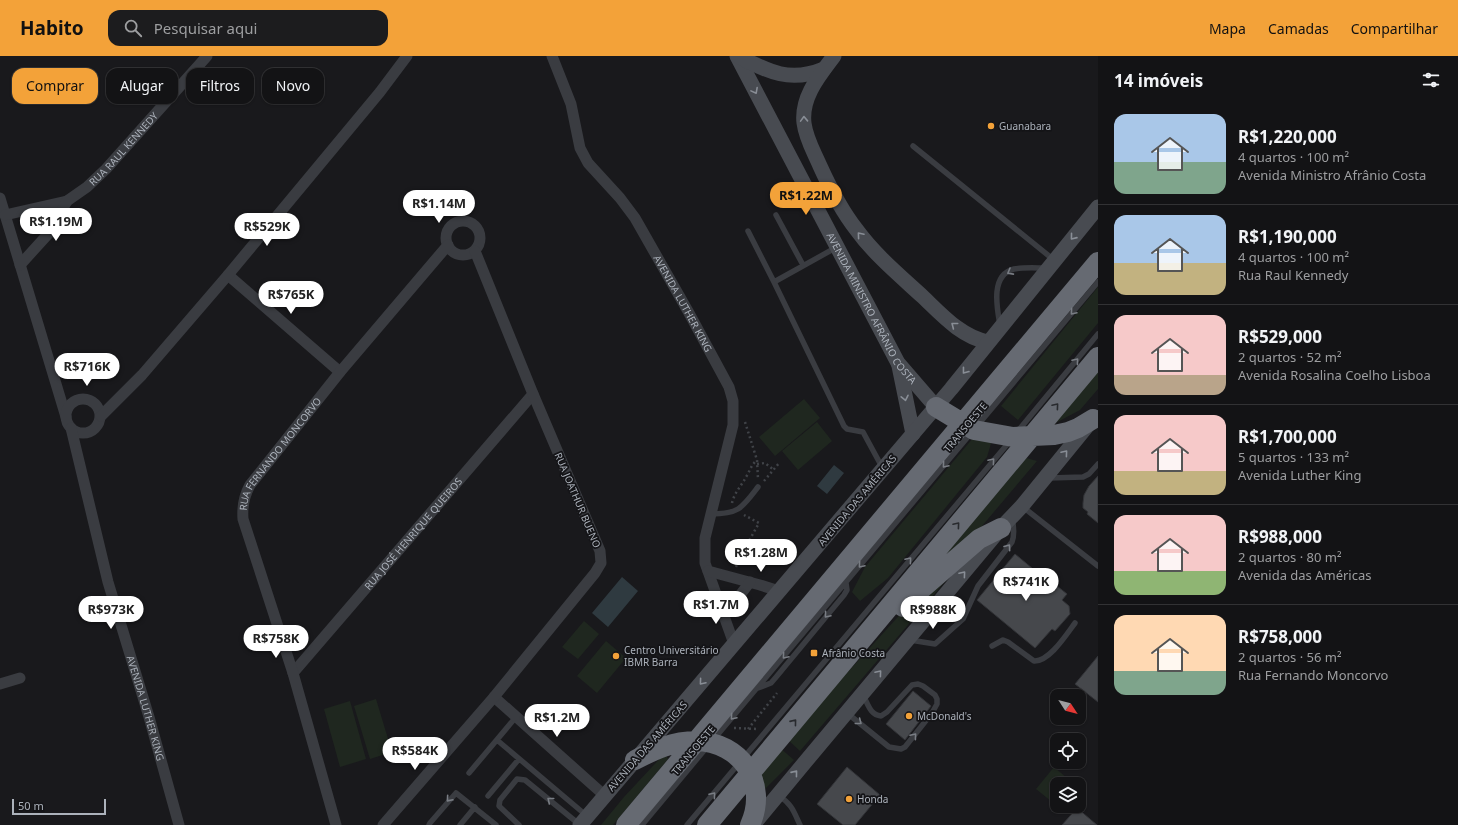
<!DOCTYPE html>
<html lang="pt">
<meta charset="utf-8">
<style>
:root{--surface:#131315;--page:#1c1c1e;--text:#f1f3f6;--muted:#9d9ea0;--line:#323234;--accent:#f3a239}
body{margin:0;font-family:"Noto Sans",sans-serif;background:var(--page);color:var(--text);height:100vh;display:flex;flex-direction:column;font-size:15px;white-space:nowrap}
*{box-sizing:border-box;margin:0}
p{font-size:13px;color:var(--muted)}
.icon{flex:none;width:22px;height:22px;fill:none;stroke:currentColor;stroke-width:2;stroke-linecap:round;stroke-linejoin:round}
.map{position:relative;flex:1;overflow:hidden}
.drawer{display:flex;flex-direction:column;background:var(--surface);width:360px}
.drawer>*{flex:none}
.guide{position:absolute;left:12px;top:12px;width:380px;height:36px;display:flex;gap:8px}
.needle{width:26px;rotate:126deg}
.controls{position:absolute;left:1050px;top:633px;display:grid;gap:8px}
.controls a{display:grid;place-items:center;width:36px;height:36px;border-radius:8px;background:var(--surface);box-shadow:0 1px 3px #0004,0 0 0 1px var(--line);font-size:20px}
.scale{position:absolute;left:12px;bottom:10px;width:94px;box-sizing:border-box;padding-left:4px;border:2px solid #acb2bb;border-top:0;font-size:11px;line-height:14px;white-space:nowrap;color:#acb2bb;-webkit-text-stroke:3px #141417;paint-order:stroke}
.price{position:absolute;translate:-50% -34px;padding:0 9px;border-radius:14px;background:#fff;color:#222;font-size:13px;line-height:26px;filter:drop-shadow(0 1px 2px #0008)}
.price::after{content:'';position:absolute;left:50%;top:24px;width:12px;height:9px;margin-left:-6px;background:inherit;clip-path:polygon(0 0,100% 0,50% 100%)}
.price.current{background:var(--accent);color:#111}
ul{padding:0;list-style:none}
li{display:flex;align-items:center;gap:12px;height:100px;padding:0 16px}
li+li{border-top:1px solid var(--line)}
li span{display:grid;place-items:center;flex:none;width:112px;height:80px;border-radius:12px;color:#555}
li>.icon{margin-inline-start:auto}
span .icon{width:48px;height:48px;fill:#fffc;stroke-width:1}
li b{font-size:17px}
h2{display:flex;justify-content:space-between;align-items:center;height:48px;padding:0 16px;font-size:17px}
.chip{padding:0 14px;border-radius:12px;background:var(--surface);box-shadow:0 1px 3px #0004,0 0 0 1px var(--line);font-size:14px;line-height:36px}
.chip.current{background:var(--accent);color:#111}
header{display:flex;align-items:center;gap:24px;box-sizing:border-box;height:56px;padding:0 20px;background:var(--accent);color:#111}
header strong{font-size:19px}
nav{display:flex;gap:22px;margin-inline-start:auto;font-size:14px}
.search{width:280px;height:36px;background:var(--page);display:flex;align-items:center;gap:10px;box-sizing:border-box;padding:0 14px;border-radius:12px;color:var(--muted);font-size:15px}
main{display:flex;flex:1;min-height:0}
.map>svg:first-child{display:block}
.green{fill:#1f271f}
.water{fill:#2f3a40}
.building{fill:#46484c;stroke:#333438}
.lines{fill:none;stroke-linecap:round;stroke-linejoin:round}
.path{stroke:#404348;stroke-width:2.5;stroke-dasharray:2 3;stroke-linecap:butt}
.lane{stroke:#3a3c41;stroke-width:5.5}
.street{stroke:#3a3c41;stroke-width:11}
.secondary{stroke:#484b51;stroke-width:15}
.highway{stroke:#666a72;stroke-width:20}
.oneway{stroke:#898e96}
.oneway2{stroke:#797d84}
.oneway3{stroke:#282a2e}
.poi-dot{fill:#f3a239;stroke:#141417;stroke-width:1.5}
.labels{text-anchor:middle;stroke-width:3.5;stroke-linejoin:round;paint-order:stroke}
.poi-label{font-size:10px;fill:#acb2bb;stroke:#141417;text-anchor:start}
.street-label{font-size:10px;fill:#acb2bb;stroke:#141417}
</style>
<header>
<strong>Habito</strong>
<div class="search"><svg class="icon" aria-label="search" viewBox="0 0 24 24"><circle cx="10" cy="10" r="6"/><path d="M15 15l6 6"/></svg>Pesquisar aqui</div>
<nav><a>Mapa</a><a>Camadas</a><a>Compartilhar</a></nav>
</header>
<main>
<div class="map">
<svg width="1098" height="769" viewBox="0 0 1098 769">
<rect width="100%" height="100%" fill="#19191c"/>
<path class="green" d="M1098,231V267L1018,364L1001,350Z
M1098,311V333L1080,354L1048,371Z
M804,343L820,362L775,400L759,381Z
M817,366L832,385L798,414L782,395Z
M973,382L992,384L987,401L888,522L860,545L852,536L865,511Z
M1023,401L1037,405L966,489L925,517Z
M955,514L800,695L787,683L916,541Z
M584,565L599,578L578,603L562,591Z
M606,585L626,602L597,637L577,620Z
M376,643L392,696L370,703L354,650Z
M350,645L366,703L340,711L324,653Z
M779,691L794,704L761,737L755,719Z
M665,697L668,703L613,769H601L624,741Z
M1054,711L1074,728H1057V750L1036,733Z"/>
<path class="water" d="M834,409L844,417L827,438L817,430Z
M622,521L638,535L608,571L592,557Z"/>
<path class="building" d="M1098,420V467L1087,458L1088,456L1083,452V447L1084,439L1089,430Z
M1015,498L1056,532L1057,530L1067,538L1062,544L1069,550L1070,558L1055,575L1052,573L1035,592L977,544Z
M1098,600V646L1075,628Z
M913,635L931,650L905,684L886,668Z
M847,711L880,739L855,769H843L817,748Z
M1077,752L1097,769H1062Z"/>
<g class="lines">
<path class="path" d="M745,366L757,404L758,423
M757,408L765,407L774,414
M764,425L780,406
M732,447C734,437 742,429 746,421C750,415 751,409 757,404
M736,511L741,499L759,467L744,459
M734,672L757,673
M748,673L777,637"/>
<path class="lane" d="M913,90L1054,204
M776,159L803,209
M748,175L774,226L844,370L847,373L863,376L882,411
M774,226L837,191
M1000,269C997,252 990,219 1014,213C1024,211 1036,212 1046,212
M1018,375L1098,278
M1049,422L1083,421L1089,418L1098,408
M1023,451L1098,510
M711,458C739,458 742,452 758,431
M910,584L935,588L963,563L978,530L1012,486C1015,478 1014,471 1012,462
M992,590L1003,584L1008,586L1034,605C1049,606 1066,579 1075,567
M758,632L771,627L777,620L844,539L847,534L846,527
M847,657L889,691L901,693L905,691L932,657L937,648V643L935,639L923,630L918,628L912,629L887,656L881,660C870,659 868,648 863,639
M714,683L1098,226
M497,684L587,760
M469,717L516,661
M488,740L519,703
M779,740C792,748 794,756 800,769
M429,769L430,767L456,737L496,769
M460,769L475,751
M519,769L499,750L500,744L517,723L525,724L580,769
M642,769L707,691
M687,769L1010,385"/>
<g class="street">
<path id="s1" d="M552,0L571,48L580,92L588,107L620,142L635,162L689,257L729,331L733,345V369L705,482V507L734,588"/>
<path d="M0,142L66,361"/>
<path d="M5,159L67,145"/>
<circle cx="463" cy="182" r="17"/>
<path id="s2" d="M20,209L49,177L67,145L87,131L106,113L207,0"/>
<path d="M228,219L340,316"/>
<circle cx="83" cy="360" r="17"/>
<path d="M101,360L142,319L228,219L380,36L407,0"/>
<path id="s3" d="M71,372L108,526L149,661L179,769"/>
<path d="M708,515L760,529L779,535"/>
<path d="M724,560L750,526"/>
<path id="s4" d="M293,617L533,338"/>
<path d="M0,628L20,622"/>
<path d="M494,641L604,739"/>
<path id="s5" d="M336,769L293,617L243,463C242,450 244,440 250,429L340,316L448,189"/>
<path d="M383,769L494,641L595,517L601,507L600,495L533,338L475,195"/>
</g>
<g class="secondary">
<path id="s6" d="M737,0L898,307L936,351"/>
<path d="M738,0C769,16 790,27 824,13"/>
<path d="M834,0C819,20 801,41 804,67C806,83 814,96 820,110C830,132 841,154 856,173C874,198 899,219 922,240C941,258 961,281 988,286"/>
<path d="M899,310L913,378"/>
<path d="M580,769L951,333L1098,151"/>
<path d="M753,769L806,705L1001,472L1022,450L1088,369"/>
</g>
<path class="highway" d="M936,351L974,374L1013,381L1054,379L1068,376L1078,372L1093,363
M903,551L910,543L979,483L1001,472
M635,704C654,694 673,685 696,685C741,686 769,727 750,769
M626,769L1098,206
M707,769C838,613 967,456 1098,301"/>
</g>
<defs><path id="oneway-chevron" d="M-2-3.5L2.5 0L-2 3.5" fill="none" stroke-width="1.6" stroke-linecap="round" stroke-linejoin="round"/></defs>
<g class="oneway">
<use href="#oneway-chevron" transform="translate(755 35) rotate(62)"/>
<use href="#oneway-chevron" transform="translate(804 63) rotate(-92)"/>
<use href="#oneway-chevron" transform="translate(860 179) rotate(-130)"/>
<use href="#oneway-chevron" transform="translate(1073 181) rotate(129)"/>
<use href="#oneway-chevron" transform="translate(954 269) rotate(-142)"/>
<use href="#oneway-chevron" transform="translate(965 315) rotate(128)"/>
<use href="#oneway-chevron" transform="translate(905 342) rotate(78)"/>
<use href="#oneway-chevron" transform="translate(1065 397) rotate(-50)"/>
<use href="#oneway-chevron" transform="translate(963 518) rotate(-50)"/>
<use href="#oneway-chevron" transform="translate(879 617) rotate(-50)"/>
<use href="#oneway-chevron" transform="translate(702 626) rotate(130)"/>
<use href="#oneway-chevron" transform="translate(795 717) rotate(-51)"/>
</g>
<g class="oneway2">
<use href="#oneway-chevron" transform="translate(1010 216) rotate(151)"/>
<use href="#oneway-chevron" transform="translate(1073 256) rotate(130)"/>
<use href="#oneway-chevron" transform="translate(1076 305) rotate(-50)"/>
<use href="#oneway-chevron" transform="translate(992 405) rotate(-50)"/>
<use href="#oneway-chevron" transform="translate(945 409) rotate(130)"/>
<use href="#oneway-chevron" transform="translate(1008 491) rotate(-54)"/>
<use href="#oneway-chevron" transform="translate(909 504) rotate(-50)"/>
<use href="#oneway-chevron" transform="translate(861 509) rotate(130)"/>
<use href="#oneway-chevron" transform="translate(827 559) rotate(130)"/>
<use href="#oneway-chevron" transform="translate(785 600) rotate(130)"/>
<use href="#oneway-chevron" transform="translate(733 661) rotate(130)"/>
<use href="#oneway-chevron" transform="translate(859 666) rotate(38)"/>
<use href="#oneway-chevron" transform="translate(914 680) rotate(-50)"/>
<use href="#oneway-chevron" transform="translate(713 739) rotate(-50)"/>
<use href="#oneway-chevron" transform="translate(449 743) rotate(131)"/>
<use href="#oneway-chevron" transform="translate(550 744) rotate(-141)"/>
</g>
<g class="oneway3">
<use href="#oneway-chevron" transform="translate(1056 350) rotate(-50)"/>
<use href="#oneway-chevron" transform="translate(957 469) rotate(-50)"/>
<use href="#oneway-chevron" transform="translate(794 666) rotate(-51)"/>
</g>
<g class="poi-dot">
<circle cx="991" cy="70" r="4"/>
<rect x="810" y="593" width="8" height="8" rx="2"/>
<circle cx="616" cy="600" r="4"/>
<circle cx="909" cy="660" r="4"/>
<circle cx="849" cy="743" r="4"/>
</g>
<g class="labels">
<g class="poi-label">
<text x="999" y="74">Guanabara</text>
<text x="624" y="598">Centro Universitário<tspan x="624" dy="12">IBMR Barra</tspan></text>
<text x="822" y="601">Afrânio Costa</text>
<text x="917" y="664">McDonald's</text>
<text x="857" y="747">Honda</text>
</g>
<g class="street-label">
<text dy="4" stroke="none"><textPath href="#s2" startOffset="157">RUA RAUL KENNEDY</textPath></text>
<text dy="4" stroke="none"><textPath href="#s1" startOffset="284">AVENIDA LUTHER KING</textPath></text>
<text dy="4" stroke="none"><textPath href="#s6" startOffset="286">AVENIDA MINISTRO AFRÂNIO COSTA</textPath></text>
<text transform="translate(965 371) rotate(-50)" y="4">TRANSOESTE</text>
<text dy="4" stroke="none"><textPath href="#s5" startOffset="397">RUA FERNANDO MONCORVO</textPath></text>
<text transform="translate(578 444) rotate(67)" y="4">RUA JOATHUR BUENO</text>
<text transform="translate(857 444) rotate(-50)" y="4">AVENIDA DAS AMÉRICAS</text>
<text dy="4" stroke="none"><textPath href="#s4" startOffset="184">RUA JOSÉ HENRIQUE QUEIROS</textPath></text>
<text dy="4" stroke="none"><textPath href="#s3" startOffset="290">AVENIDA LUTHER KING</textPath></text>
<text transform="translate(647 690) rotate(-49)" y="4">AVENIDA DAS AMÉRICAS</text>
<text transform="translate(693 694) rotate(-50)" y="4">TRANSOESTE</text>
</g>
</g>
</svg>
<div class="controls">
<a><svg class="needle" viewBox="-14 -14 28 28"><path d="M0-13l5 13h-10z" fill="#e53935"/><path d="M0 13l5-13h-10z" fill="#9d9ea0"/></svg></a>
<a><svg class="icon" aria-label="locate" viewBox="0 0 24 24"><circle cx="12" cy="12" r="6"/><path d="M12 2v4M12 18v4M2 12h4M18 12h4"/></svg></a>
<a><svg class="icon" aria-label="layers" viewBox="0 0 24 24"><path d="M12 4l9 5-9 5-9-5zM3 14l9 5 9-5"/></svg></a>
</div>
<div class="scale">50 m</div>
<b class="price current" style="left:806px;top:160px">R$1.22M</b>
<b class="price" style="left:439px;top:168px">R$1.14M</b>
<b class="price" style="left:56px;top:186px">R$1.19M</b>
<b class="price" style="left:267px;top:191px">R$529K</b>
<b class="price" style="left:291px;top:259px">R$765K</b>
<b class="price" style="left:87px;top:331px">R$716K</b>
<b class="price" style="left:761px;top:517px">R$1.28M</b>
<b class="price" style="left:1026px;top:546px">R$741K</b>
<b class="price" style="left:716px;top:569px">R$1.7M</b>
<b class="price" style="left:111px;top:574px">R$973K</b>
<b class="price" style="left:933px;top:574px">R$988K</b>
<b class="price" style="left:276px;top:603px">R$758K</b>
<b class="price" style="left:557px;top:682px">R$1.2M</b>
<b class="price" style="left:415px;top:715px">R$584K</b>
<div class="guide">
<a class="chip current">Comprar</a>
<a class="chip">Alugar</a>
<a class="chip">Filtros</a>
<a class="chip">Novo</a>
</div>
</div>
<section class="drawer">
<h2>14 imóveis<svg class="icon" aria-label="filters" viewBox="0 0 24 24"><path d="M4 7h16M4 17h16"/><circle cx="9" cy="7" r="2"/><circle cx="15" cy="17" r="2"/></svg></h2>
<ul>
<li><span style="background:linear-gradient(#a9c7e8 60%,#7fa58c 0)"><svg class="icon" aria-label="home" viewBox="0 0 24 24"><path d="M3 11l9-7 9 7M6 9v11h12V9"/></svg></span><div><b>R$1,220,000</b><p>4 quartos · 100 m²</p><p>Avenida Ministro Afrânio Costa</p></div></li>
<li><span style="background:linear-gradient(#a9c7e8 60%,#c2b280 0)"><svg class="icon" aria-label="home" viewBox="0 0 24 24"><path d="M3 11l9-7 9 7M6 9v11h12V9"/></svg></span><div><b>R$1,190,000</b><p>4 quartos · 100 m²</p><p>Rua Raul Kennedy</p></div></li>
<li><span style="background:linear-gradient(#f6c9c9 75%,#b9a48a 0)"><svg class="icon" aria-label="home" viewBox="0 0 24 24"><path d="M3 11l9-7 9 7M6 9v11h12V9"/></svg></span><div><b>R$529,000</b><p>2 quartos · 52 m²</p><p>Avenida Rosalina Coelho Lisboa</p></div></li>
<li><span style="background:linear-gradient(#f6c9c9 70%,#c2b280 0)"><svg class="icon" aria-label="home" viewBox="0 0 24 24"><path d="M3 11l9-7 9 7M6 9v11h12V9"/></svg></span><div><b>R$1,700,000</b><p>5 quartos · 133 m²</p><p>Avenida Luther King</p></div></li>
<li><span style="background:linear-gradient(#f6c9c9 70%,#8fb573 0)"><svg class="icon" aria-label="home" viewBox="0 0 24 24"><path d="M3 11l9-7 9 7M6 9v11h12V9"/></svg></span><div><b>R$988,000</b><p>2 quartos · 80 m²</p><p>Avenida das Américas</p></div></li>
<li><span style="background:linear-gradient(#ffd9b3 70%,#7fa58c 0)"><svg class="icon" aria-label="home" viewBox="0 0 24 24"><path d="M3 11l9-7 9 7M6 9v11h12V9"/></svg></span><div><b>R$758,000</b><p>2 quartos · 56 m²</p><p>Rua Fernando Moncorvo</p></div></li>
</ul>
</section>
</main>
